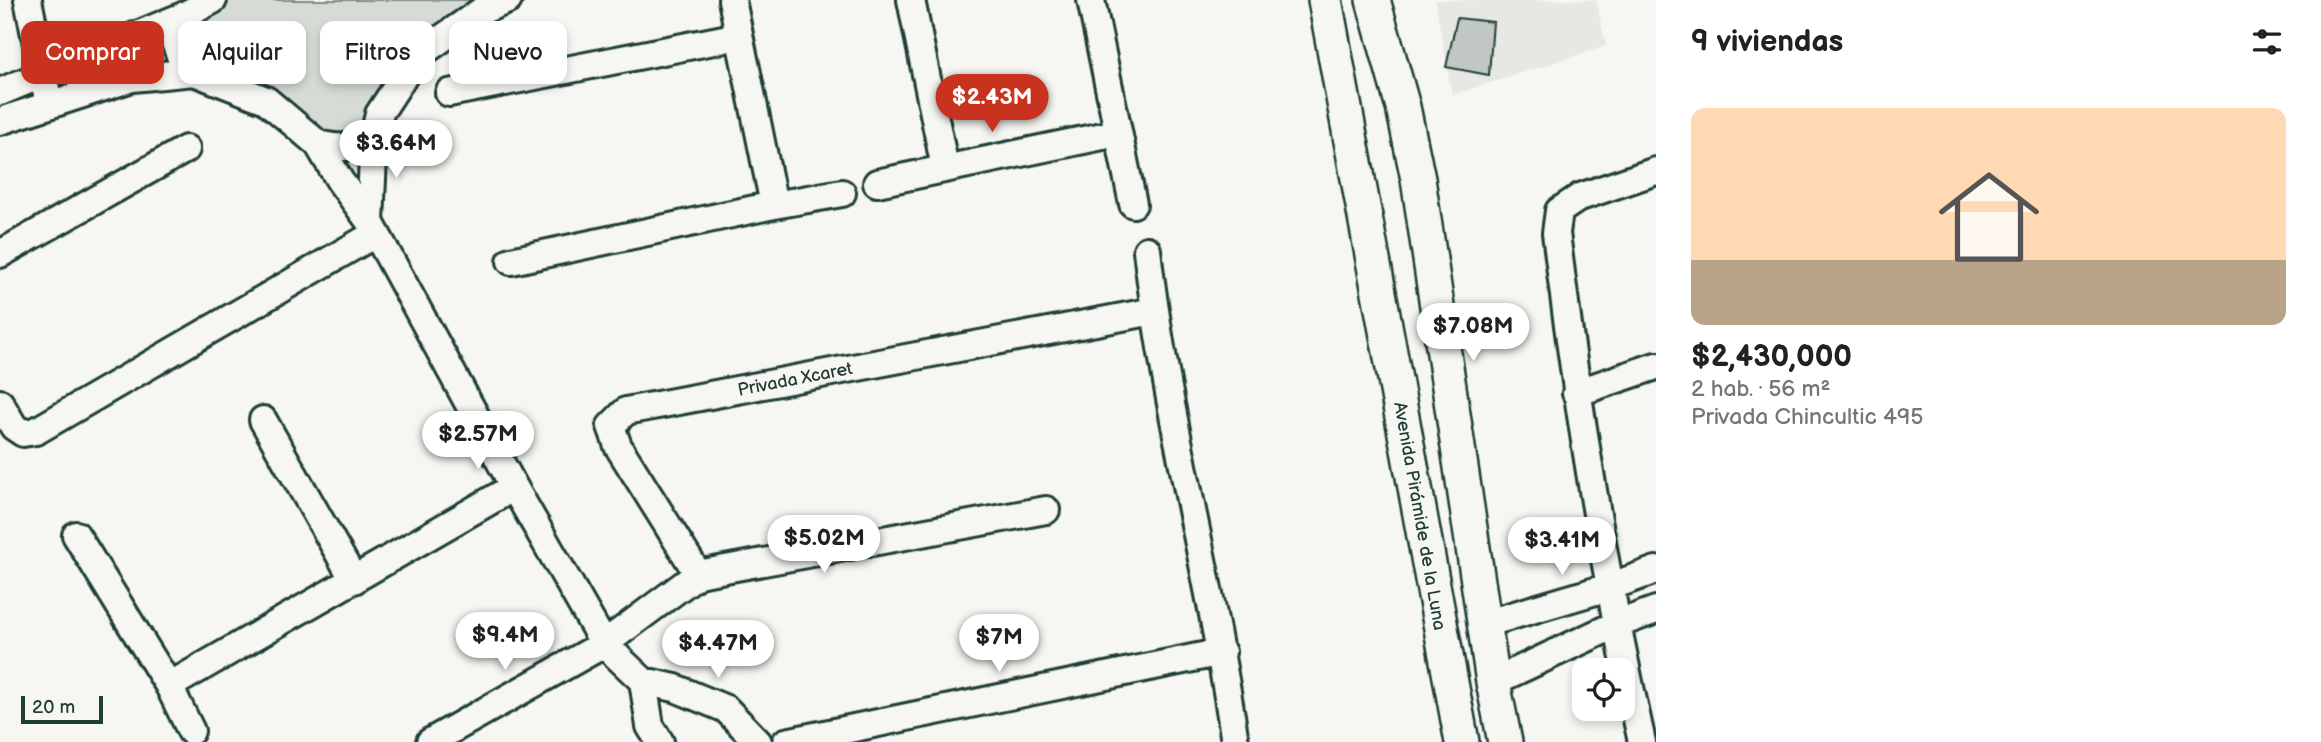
<!DOCTYPE html>
<html lang="es">
<meta charset="utf-8">
<style>
:root{--surface:#fff;--page:#f6f6f6;--text:#202124;--muted:#757577;--line:#e0e0e0;--accent:#c8321e}
body{margin:0;font-family:"Balsamiq Sans",sans-serif;background:var(--page);color:var(--text);height:100vh;display:flex;flex-direction:column;font-size:26px;white-space:nowrap}
*{box-sizing:border-box;margin:0}
p{font-size:23px;color:var(--muted)}
.icon{flex:none;width:38px;height:38px;fill:none;stroke:currentColor;stroke-width:2;stroke-linecap:round;stroke-linejoin:round}
.map{position:relative;flex:1;overflow:hidden}
.panel{display:flex;flex-direction:column;background:var(--surface);width:665px}
.panel>*{flex:none}
.banner{position:absolute;left:21px;top:21px;width:665px;height:63px;display:flex;gap:14px}
.fabs{position:absolute;left:1572px;top:658px;display:grid;gap:14px}
.fabs a{display:grid;place-items:center;width:63px;height:63px;border-radius:14px;background:var(--surface);box-shadow:0 4px 10px #0003;font-size:35px}
.scale{position:absolute;left:21px;bottom:18px;width:82px;box-sizing:border-box;padding-left:7px;border:4px solid #1f3d34;border-top:0;font-size:19px;line-height:24px;white-space:nowrap;color:#1f3d34;-webkit-text-stroke:5px #f6f6f2;paint-order:stroke}
.price{position:absolute;translate:-50% -60px;padding:0 16px;border-radius:24px;background:#fff;color:#222;font-size:23px;line-height:46px;filter:drop-shadow(0 2px 4px #0008)}
.price::after{content:'';position:absolute;left:50%;top:42px;width:21px;height:16px;margin-left:-10px;background:inherit;clip-path:polygon(0 0,100% 0,50% 100%)}
.price.active{background:var(--accent);color:#fff}
ul{padding:0;list-style:none}
li{display:grid;align-content:center;gap:14px;height:371px;padding:0 35px}
li+li{border-top:2px solid var(--line)}
li span{display:grid;place-items:center;height:217px;border-radius:14px;color:#555}
li>.icon{margin-inline-start:auto}
span .icon{width:126px;height:126px;fill:#fffc;stroke-width:1}
li b{font-size:30px}
h2{display:flex;justify-content:space-between;align-items:center;height:84px;padding:0 35px;font-size:30px}
.pill{padding:0 24px;border-radius:14px;background:var(--surface);box-shadow:0 4px 10px #0003;font-size:24px;line-height:63px}
.pill.active{background:var(--accent);color:#fff}
main{display:flex;flex:1;min-height:0}
.map>svg:first-child{display:block}
.built{fill:#e6e8e4}
.green{fill:#d6dbd6;stroke:#7a8c85;stroke-width:2}
.building{fill:#c1c8c3;stroke:#1f3d34;stroke-width:2}
.lines{fill:none;stroke-linecap:round;stroke-linejoin:round}
.minor-casing{stroke:#1f3d34;stroke-width:32}
.tertiary-casing{stroke:#1f3d34;stroke-width:38}
.minor{stroke:#f6f6f2;stroke-width:26}
.tertiary{stroke:#f6f6f2;stroke-width:33}
.labels{text-anchor:middle;stroke-width:5;stroke-linejoin:round;paint-order:stroke}
.street-label{font-size:18px;fill:#1f3d34;stroke:#f6f6f2}
</style>
<main>
<div class="map">
<svg width="1656" height="742" viewBox="0 0 1656 742">
<rect width="100%" height="100%" fill="#f6f6f2"/>
<filter id="ink" filterUnits="userSpaceOnUse"><feTurbulence type="fractalNoise" baseFrequency=".0143" numOctaves="2"/><feDisplacementMap in="SourceGraphic" scale="14" xChannelSelector="R" yChannelSelector="G"/><feConvolveMatrix kernelMatrix="1 2 1 2 8 2 1 2 1" color-interpolation-filters="sRGB"/></filter>
<g filter="url(#ink)">
<path class="built" d="M1435,0H1596L1606,46L1452,95Z"/>
<path class="green" d="M213,0H508L417,56L379,114L339,150L194,72L183,16Z"/>
<path class="building" d="M1457,18L1493,22L1489,75L1446,67Z"/>
<g class="lines">
<g class="minor-casing">
<path id="minor" d="M28,0L47,94
M732,0L774,205
M911,0L945,168
M1091,0L1133,204
M183,16L175,42L183,63L194,72L266,100L318,144L340,181L370,222L514,487L604,644L643,681L675,688L726,709L758,742
M0,92L183,16L213,0
M449,93L739,36
M0,121L132,78L194,72
M318,144C341,150 353,148 374,136
M877,183L1117,133
M370,222L374,136L379,114L417,56L483,10L508,0
M1147,250C1166,415 1211,577 1235,742
M0,254L186,149
M511,261L774,205L842,193
M1576,393L1656,366
M0,403L14,427L23,433L36,431L375,234
M263,420L354,580
M76,535L169,686L191,731
M698,574L618,446L611,426L626,411L1154,311
M1484,624L1609,587L1656,570
M643,681L650,726L660,742
M1493,682L1615,625L1656,610
M169,686L514,487
M430,742L604,644L698,574L1046,510
M786,742L1222,652
M1642,742C1604,574 1577,404 1556,233L1559,211L1580,197L1656,171"/>
</g>
<g class="tertiary-casing">
<path id="tertiary" d="M1325,0L1462,742
M1373,0L1403,107L1418,179L1493,682L1505,742"/>
</g>
<use href="#minor" class="minor"/>
<use href="#tertiary" class="tertiary"/>
</g>
</g>
<g class="labels">
<g class="street-label">
<text transform="translate(795 379) rotate(-11)" y="6">Privada Xcaret</text>
<text transform="translate(1420 516) rotate(80)" y="6">Avenida Pirámide de la Luna</text>
</g>
</g>
</svg>
<div class="fabs">
<a><svg class="icon" aria-label="locate" viewBox="0 0 24 24"><circle cx="12" cy="12" r="6"/><path d="M12 2v4M12 18v4M2 12h4M18 12h4"/></svg></a>
</div>
<div class="scale">20 m</div>
<b class="price active" style="left:992px;top:134px">$2.43M</b>
<b class="price" style="left:396px;top:180px">$3.64M</b>
<b class="price" style="left:1473px;top:363px">$7.08M</b>
<b class="price" style="left:478px;top:471px">$2.57M</b>
<b class="price" style="left:824px;top:575px">$5.02M</b>
<b class="price" style="left:1562px;top:577px">$3.41M</b>
<b class="price" style="left:505px;top:672px">$9.4M</b>
<b class="price" style="left:999px;top:674px">$7M</b>
<b class="price" style="left:718px;top:680px">$4.47M</b>
<div class="banner">
<a class="pill active">Comprar</a>
<a class="pill">Alquilar</a>
<a class="pill">Filtros</a>
<a class="pill">Nuevo</a>
</div>
</div>
<section class="panel">
<h2>9 viviendas<svg class="icon" aria-label="filters" viewBox="0 0 24 24"><path d="M4 7h16M4 17h16"/><circle cx="9" cy="7" r="2"/><circle cx="15" cy="17" r="2"/></svg></h2>
<ul>
<li><span style="background:linear-gradient(#ffd9b3 70%,#b9a48a 0)"><svg class="icon" aria-label="home" viewBox="0 0 24 24"><path d="M3 11l9-7 9 7M6 9v11h12V9"/></svg></span><div><b>$2,430,000</b><p>2 hab. · 56 m²</p><p>Privada Chincultic 495</p></div></li>
</ul>
</section>
</main>
